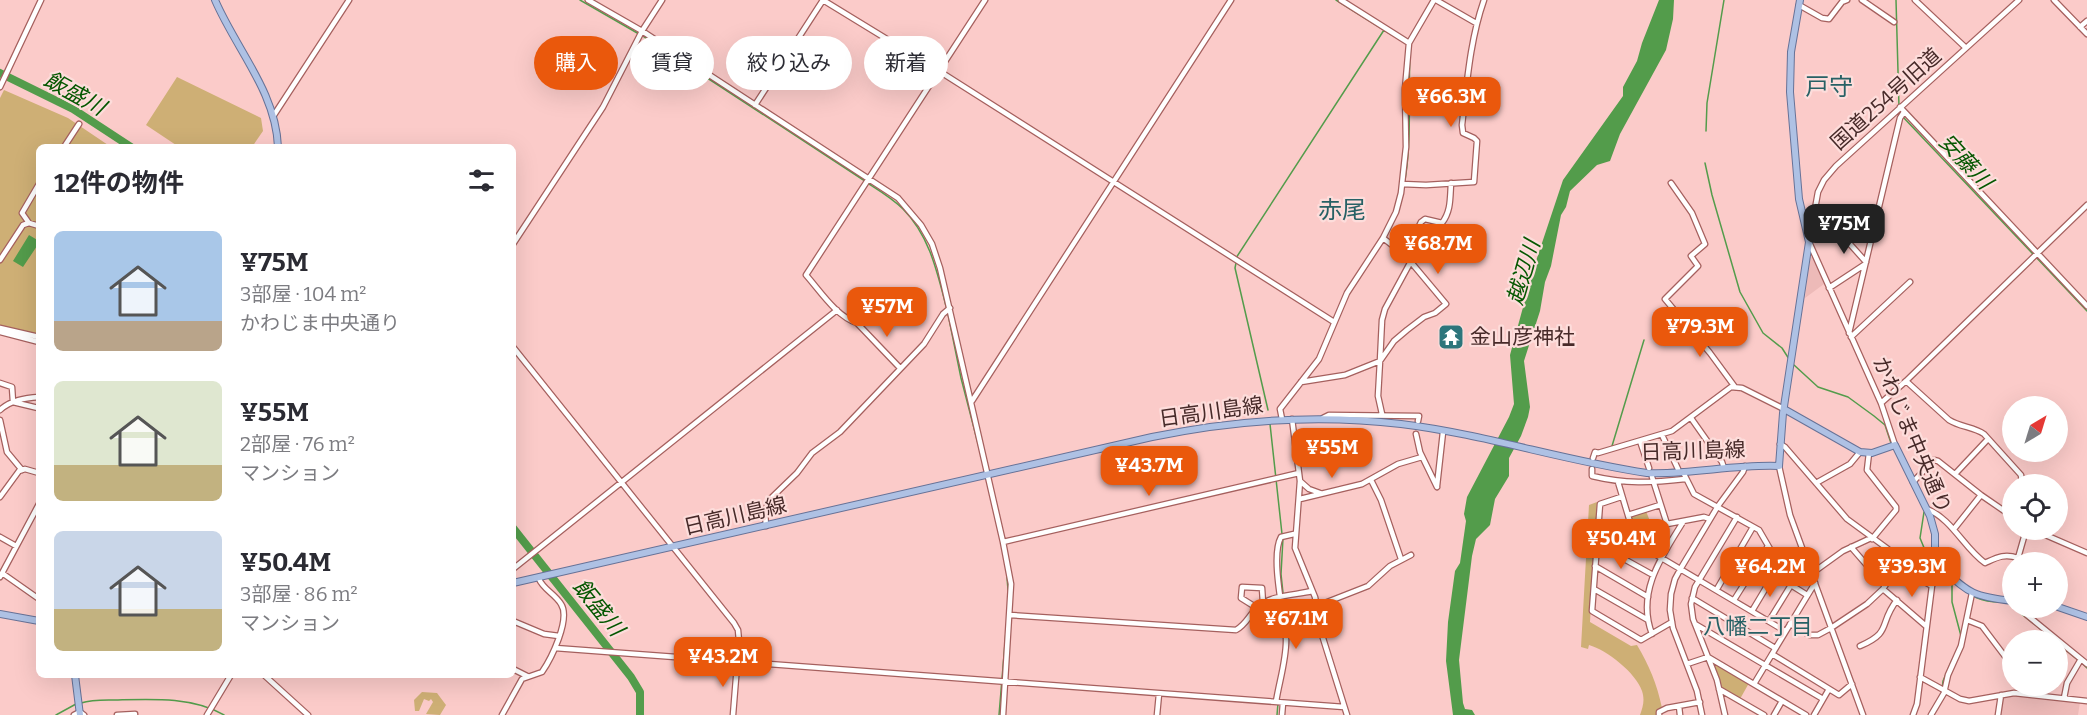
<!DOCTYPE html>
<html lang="ja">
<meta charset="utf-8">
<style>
:root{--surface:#fff;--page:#f2f2f3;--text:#2b2b33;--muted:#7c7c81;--accent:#ea580c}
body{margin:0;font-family:Bitter,"Noto Sans JP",serif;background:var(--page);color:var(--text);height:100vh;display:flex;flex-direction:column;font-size:22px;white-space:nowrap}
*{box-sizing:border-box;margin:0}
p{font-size:20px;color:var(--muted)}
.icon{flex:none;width:33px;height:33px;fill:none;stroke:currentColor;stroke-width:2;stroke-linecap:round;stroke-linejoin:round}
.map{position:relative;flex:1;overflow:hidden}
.side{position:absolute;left:36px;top:144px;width:480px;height:534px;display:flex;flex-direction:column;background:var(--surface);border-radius:9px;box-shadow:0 6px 24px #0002}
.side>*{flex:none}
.guide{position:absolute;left:534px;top:36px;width:570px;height:54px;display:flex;gap:12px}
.needle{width:39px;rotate:38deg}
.tools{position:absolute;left:2002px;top:396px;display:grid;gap:12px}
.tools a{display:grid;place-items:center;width:66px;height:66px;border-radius:50%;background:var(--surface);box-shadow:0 6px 24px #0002;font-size:30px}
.price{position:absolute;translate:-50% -51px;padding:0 14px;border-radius:12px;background:var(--accent);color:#fff;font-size:20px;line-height:39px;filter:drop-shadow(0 2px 3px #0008)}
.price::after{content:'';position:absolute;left:50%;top:36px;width:18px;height:14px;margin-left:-9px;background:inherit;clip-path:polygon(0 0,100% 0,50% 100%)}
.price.selected{background:#222;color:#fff}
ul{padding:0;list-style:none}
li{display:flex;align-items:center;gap:18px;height:150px;padding:0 18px}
li span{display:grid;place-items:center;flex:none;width:168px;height:120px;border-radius:9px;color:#555}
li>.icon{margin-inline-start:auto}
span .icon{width:72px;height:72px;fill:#fffc;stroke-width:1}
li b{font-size:26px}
h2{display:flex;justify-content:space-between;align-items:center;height:72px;padding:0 18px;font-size:26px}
.tag{padding:0 21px;border-radius:27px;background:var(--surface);box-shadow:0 6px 24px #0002;font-size:21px;line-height:54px}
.tag.selected{background:var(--accent);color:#fff}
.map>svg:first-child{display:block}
.built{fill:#edbab8}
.green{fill:#ceaf75}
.water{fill:#539c4b}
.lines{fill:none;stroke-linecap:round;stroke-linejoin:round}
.stream{stroke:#539c4b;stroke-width:1.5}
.river{stroke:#539c4b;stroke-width:8}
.minor-casing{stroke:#a5605e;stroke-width:7}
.major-casing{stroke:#677297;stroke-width:8}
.minor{stroke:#fff;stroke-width:4.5}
.major{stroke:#aec1e4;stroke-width:6}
.labels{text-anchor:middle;stroke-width:4.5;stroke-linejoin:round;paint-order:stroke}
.street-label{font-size:21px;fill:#472a29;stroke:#fddddb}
.poi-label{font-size:21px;fill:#472a29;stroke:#fddddb;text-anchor:start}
.water-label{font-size:22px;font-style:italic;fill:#055700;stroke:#fddddb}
.neighbourhood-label{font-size:22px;fill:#276165;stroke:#fddddb}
.quarter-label{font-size:24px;fill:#276165;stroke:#fddddb}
</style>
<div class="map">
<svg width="2087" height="715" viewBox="0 0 2087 715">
<rect width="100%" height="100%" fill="#fbcbc9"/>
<path class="built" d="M1810,257H1813L1824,284L1805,298Z
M2010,695L2080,702L2078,715H1999L2003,696Z"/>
<path class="green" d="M177,77L261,118L263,131L252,147H179L146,125Z
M1469,81L1490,87L1492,94L1484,104L1483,111L1466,107Z
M4,90L68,118L111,147H39V336L0,326V98Z
M1320,435L1322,458L1320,466L1309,467L1300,464L1298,440Z
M1597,502L1590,622L1631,646L1637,645C1649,665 1657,684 1662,708L1657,709V715H1640C1643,707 1645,700 1642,691C1636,673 1607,650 1589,645L1588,649L1581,647L1589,505Z
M1646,511L1653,529L1643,544L1637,540L1631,518L1632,515Z
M1715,663L1749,683L1740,699L1721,687L1713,665Z
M422,692L437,693L446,705L440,715L426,714L433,702L431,699L429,701L424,699L419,711H415L414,700Z"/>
<path class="water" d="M1659,0H1674L1673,19L1666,50L1620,134L1610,161L1597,165L1570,191L1566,207L1561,215L1551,266L1545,282L1540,311L1524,361L1530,407L1528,417L1521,436L1509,458V476L1495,499L1490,525L1476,539L1472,556L1459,660L1463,703L1465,709L1472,710L1475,715H1453L1446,661L1448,622L1455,571L1460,563L1466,521L1464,514L1467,497L1509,417L1514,404L1510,355L1534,267L1563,180L1623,96V87L1637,61L1642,43Z
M29,235L39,241V243L23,267L13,261Z"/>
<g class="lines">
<path class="stream" d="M580,0L639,34
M1336,0L1392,35
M1896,0L1899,107
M643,36L865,181
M1903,117L2087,311
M1706,131L1707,103L1724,0
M1705,163L1712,195L1740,292L1763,333L1782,348L1789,359
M1405,180C1412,138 1408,95 1410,53
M869,184C880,191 893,199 903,209C929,235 937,271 946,306
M1398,212L1403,193
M1389,231L1396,216
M1236,258L1384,30
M1236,263L1235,268L1268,410
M1360,277L1374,255
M948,314L961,378L982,459
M1794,365L1818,387L1848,397L1874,416L1885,425L1891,443
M1270,424L1282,534
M1612,446L1644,340
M993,507L999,534
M1924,512L1920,538L1927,555L1934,566
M1283,538L1281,574L1283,593
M1007,577L1008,590
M1952,582V602L1961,636
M1956,584C1970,596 1981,602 2000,602
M2014,608L2054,640
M1287,626L1288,648
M2058,644L2078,660
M2082,663L2087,668
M1942,689L1943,681L1952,660
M81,703C93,699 106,700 118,700C153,699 193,697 224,715
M56,715L76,704
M999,715L1006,631
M1277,715L1278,703
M1929,715L1940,696"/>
<path class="river" d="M0,73L73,109L131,147
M513,528L631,677L640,692V715"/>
<g class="minor-casing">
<path id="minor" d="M588,0L642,31L898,198L921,225L932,244L940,268L1003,542L1011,584L1003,715
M823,0L939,71L1334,322
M1341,0L1409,43
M1436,0L1476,23
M1862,0L1894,22
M1915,0L1966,48
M2054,0L2087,34
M1799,5L1822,18L1829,19L1842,2L1847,0
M2080,27L2087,21
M0,87L41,0
M755,105L823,0
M1900,107L2087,306
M274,115L349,0
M64,147L79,124
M1671,183L1692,213L1705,244L1691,256L1698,266L1665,299L1710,353L1735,387
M39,184L22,213L29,223L39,226
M1402,184L1426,185L1474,182L1477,141L1474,138L1463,133L1462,125C1467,83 1470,40 1484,0
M1840,233L1866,262
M513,244L603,107L642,31L662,0
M1405,255L1421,222L1425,219L1442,223C1451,211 1450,199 1451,183
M0,260L23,225L29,223
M1829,288L1864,265
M0,328L39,337
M0,332L39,342
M1849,333L1900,118L1904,112
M1851,337L1910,282
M513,347L734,623L738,630L739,641L733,715
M900,368L857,323C836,316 821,292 806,275L985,0
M1906,381L1949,420C1960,427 1974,427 1984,434L2021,475L2022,484
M1301,382L1345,375L1380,361L1382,320L1385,309L1410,263
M0,383L12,387L13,402L38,408L39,406
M972,401L1231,0
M1881,403L1906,381L2087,205
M0,410C11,400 25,398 39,397
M1382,414L1378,396L1380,361L1394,341L1407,330L1424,317L1435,313L1446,304L1405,255L1383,238
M1323,418L1329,415L1419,416L1418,421
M1691,418L1722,462L1724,468
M1282,419L1280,409L1319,359L1347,293L1383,238L1396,212L1401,193L1406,147L1405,89L1409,43L1434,0
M1292,419L1300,481L1295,548L1315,597L1322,635L1347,715
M0,420L7,452L22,470
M1416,434L1420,452L1437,487
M1662,435L1678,469
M1640,441L1649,468
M1780,444L1785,447L1847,519L1888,549L1894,559L1895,566V570L1883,589L1867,604L1831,628L1818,635H1809L1790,624
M1895,445L1881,403L1809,242L1818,192L1824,180L1836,166L2019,0
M1869,453L1867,470L1896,507V510L1872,539
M1593,458L1595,452L1598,453L1672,431L1731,387L1742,388L1784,409
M1779,466L1790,515L1863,715
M1592,469V476C1625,484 1651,483 1685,479
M1683,472L1694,494L1759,530L1791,585L1807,595
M1956,473L1988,439
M1652,477L1667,524L1704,517L1710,519
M1371,480L1381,500L1401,559
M1300,481L1309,489L1320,493
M1618,482L1636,542
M1913,482L1934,460L1938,461L1981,495L2013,517
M1816,483L1850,464L1860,452
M1437,486L1443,432
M0,497L19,471L25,469L39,473
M1621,497L1600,504L1592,611L1641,640L1672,622
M1300,499L1362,484L1398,464L1422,457
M1927,509C1952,519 1964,548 1985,563C1996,558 2004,553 2018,558L2020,562
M2004,510L2013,498
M1628,515L1660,505
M1599,521L1785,631
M766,526L765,512L769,500L797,473L812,453L840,432L924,344L943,314L950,308
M1954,529L1981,495
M2034,530L2087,553
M0,537L16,546
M1003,542L1299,473
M1597,544L1653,575
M1851,547L1885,586
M2018,558L2026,530
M1894,559L1904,571L1932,586
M1595,566L1648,597
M513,569L837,310
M2,573L39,599
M1811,574L1843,551L1871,538
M0,577L39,504
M1594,589L1648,620
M1717,589L1753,527
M1883,589L1926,626
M1692,598L1775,648
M1734,600L1768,546
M1317,606L1368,586L1390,566L1411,555
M1257,608L1241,598L1242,587L1262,588L1263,603
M2023,608L2027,615L2087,664
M1752,611L1779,566
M1010,615L1236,630C1247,624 1250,613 1259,606C1272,595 1296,595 1312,591
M1967,620L1982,626L2013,667
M513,621L544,634L559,636
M1769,621L1791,585
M1695,624L1823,699
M1652,634C1636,592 1662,556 1683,522
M1860,646C1893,632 1878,624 1897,600
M555,648L1344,707
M1772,654L1839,695L1852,684
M1687,664L1708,657L1806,715
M513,669L527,676
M264,675L308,715
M1920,677L1960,699L1969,701L2014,693L2087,701
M1754,684L1815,583
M1719,689L1764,715
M2064,698L2067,683L2081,659
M1276,702C1279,682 1287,658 1286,638C1284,614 1270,557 1281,537L1294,534
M1679,706L1680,715
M74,715L80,712L84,715
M117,715L135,714
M207,715L231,675
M502,715L522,679L542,672C551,659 571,619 561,604C555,594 543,589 539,579
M1157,715L1159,694
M1282,715L1283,703
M1659,715V712L1667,708L1700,702
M1702,715L1697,691L1673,628L1670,610L1671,594L1675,579L1681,568L1718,506L1743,472L1745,466
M1725,715L1717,680L1693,619L1691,604L1695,587L1737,517
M1774,715L1782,701
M1814,715L1829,689
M1913,715L1917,704L1935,562
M1931,715L1944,693L1948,675L1961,646L1972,593
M1998,715L2001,695"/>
</g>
<g class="major-casing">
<path id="major" d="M215,0C236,49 276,92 278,147
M1784,409L1860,452L1872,453L1895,445L1930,516L1935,534V562C1968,591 1967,596 2013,601
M513,583L1152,437C1234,420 1317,414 1401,424C1484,434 1564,461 1647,473C1691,475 1734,464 1779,466L1783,413L1809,242L1799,199L1790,92L1791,52L1800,0
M2058,607L2087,617
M0,614L39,621
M75,675L80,715"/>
</g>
<use href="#minor" class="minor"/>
<use href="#major" class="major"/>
</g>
<defs>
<g id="temple-square" transform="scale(1.35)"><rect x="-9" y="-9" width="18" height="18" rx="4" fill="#2c757b" stroke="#fddddb"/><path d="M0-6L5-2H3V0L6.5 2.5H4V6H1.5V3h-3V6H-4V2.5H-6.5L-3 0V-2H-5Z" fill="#fff"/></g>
</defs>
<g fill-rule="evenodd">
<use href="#temple-square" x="1451" y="337"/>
</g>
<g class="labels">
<g class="street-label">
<text transform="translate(1886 99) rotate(-42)" y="7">国道254号旧道</text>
<text transform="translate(1211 412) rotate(-8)" y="7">日高川島線</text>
<text transform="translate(1912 435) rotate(67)" y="7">かわじま中央通り</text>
<text transform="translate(1693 451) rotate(-2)" y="7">日高川島線</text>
<text transform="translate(735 516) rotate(-13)" y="7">日高川島線</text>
</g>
<g class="poi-label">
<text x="1470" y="344">金山彦神社</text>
</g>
<g class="water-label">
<text transform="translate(75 93) rotate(29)" y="8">飯盛川</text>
<text transform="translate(1966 161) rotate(47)" y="8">安藤川</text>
<text transform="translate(1523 272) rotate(-74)" y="8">越辺川</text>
<text transform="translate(599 607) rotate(51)" y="8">飯盛川</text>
</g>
<g class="neighbourhood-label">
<text x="1758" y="634">八幡二丁目</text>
</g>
<g class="quarter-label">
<text x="1829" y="95">戸守</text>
<text x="1342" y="218">赤尾</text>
</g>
</g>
</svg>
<div class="tools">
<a><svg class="needle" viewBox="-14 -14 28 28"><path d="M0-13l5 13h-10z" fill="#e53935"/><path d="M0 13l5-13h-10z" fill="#7c7c81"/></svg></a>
<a><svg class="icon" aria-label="locate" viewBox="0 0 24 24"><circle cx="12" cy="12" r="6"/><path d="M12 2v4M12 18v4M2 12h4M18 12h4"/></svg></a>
<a>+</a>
<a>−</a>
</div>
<b class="price" style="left:1451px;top:128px">¥66.3M</b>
<b class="price selected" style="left:1844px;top:255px">¥75M</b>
<b class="price" style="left:1438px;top:275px">¥68.7M</b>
<b class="price" style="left:887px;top:338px">¥57M</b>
<b class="price" style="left:1700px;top:358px">¥79.3M</b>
<b class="price" style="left:1332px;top:479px">¥55M</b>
<b class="price" style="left:1149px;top:497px">¥43.7M</b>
<b class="price" style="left:1621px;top:570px">¥50.4M</b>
<b class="price" style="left:1770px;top:598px">¥64.2M</b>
<b class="price" style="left:1912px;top:598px">¥39.3M</b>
<b class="price" style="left:1296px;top:650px">¥67.1M</b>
<b class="price" style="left:723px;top:688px">¥43.2M</b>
<div class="guide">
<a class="tag selected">購入</a>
<a class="tag">賃貸</a>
<a class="tag">絞り込み</a>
<a class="tag">新着</a>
</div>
<section class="side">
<h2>12件の物件<svg class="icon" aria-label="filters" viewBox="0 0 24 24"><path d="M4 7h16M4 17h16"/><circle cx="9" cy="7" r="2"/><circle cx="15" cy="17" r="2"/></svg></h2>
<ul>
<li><span style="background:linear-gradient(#a9c7e8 75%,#b9a48a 0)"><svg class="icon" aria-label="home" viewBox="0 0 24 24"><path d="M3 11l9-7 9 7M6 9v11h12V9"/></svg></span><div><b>¥75M</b><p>3部屋 · 104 m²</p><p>かわじま中央通り</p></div></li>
<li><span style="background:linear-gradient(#dfe7d0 70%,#c2b280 0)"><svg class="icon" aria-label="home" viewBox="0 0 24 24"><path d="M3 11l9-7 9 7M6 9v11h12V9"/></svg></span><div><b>¥55M</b><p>2部屋 · 76 m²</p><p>マンション</p></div></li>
<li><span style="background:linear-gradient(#c9d6e8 65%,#c2b280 0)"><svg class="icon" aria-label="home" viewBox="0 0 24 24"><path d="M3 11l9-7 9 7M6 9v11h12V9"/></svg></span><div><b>¥50.4M</b><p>3部屋 · 86 m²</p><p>マンション</p></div></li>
</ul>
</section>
</div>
